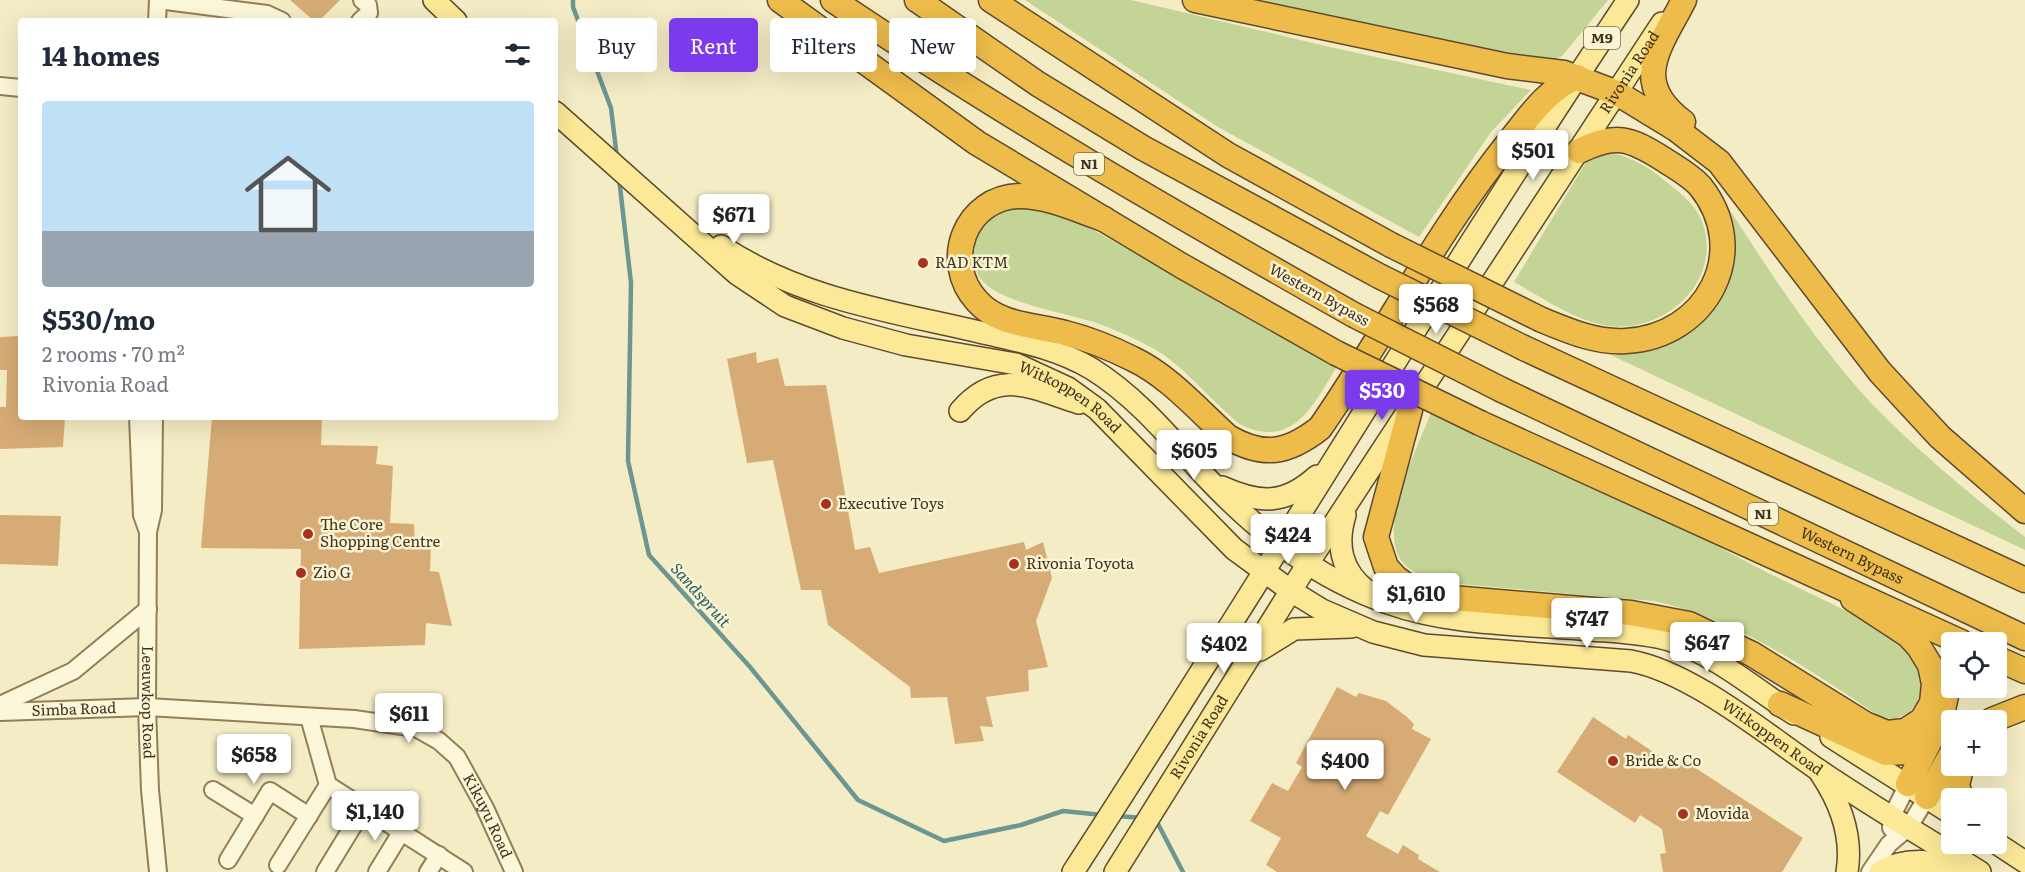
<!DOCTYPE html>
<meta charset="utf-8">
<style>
:root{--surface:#fff;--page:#f6f6f7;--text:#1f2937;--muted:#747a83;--accent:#7c3aed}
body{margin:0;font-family:Literata,serif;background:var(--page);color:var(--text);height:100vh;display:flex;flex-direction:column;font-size:22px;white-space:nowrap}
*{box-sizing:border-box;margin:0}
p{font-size:20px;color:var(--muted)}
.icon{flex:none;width:33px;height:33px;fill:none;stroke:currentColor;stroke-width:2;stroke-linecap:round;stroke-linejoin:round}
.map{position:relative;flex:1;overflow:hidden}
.side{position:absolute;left:18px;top:18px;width:540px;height:402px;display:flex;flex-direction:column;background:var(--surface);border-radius:6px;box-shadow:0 6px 24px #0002}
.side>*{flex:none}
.hud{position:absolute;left:576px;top:18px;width:570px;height:54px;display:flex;gap:12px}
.fabs{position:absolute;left:1941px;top:632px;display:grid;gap:12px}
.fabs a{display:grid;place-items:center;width:66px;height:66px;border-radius:6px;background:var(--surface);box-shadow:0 6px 24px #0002;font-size:30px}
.price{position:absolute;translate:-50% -51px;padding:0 14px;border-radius:6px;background:#fff;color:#222;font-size:20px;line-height:39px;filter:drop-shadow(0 2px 3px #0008)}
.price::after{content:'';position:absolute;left:50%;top:36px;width:18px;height:14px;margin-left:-9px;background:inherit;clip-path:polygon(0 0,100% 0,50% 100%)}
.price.on{background:var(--accent);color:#fff}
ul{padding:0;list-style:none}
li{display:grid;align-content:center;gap:12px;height:318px;padding:0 24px}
li span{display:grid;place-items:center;height:186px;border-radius:6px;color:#555}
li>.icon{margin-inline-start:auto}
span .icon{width:108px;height:108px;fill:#fffc;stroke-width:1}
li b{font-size:26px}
h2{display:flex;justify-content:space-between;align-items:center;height:72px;padding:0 24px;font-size:26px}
.chip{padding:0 21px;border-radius:6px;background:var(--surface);box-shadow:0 6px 24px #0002;font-size:21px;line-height:54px}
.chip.on{background:var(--accent);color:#fff}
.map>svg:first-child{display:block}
.green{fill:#c4d496}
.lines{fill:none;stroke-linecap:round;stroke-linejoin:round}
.stream{stroke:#6b9691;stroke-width:4.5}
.building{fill:#d7ab75}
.minor-casing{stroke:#927e57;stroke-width:20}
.major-casing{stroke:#5f4a2c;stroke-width:24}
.highway-casing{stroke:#5f4a2c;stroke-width:27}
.minor{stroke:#fdf7d9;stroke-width:16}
.major{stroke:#fbe997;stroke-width:21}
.highway{stroke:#edbc4a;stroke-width:24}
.highway-bridge-casing{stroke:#5f4a2c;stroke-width:27;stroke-linecap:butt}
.highway-bridge{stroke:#edbc4a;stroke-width:24}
.poi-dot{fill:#a9301e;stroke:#faf4d5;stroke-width:2}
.labels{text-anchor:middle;stroke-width:5;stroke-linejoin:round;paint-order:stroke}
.shield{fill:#faf4d5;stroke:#786c54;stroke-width:1.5}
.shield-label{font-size:14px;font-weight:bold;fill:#40321d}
.street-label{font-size:15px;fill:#40321d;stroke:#faf4d5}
.poi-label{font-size:15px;fill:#40321d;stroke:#faf4d5;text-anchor:start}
.water-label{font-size:16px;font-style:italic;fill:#2a5d61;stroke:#faf4d5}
</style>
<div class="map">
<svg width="2025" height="872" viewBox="0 0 2025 872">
<rect width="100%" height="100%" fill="#f4ecc4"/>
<path class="green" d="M1025,0H1131L1334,48L1531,90L1491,132L1419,237L1218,127Z
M1236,0H1608L1562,56L1548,62Z
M1603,152C1626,154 1646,165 1664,180C1679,192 1697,205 1703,224C1722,282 1665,333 1609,326C1575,321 1543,298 1514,282L1589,157Z
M1726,204C1771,274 1817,345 1874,406C1921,454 1972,496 2025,537V550L1598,349C1608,350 1620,353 1630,353C1681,352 1730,311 1733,259C1733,241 1730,222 1726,204Z
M996,205L1053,208L1338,365C1314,403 1295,450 1241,425C1214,404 1192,375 1164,355C1145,343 1123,333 1102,325C1071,313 994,304 978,275C963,247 981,227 996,205Z
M1432,410L1642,506L1766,572L1861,618L1900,641L1912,656L1920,676L1921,691L1917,703L1910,712L1896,719L1882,718C1811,671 1738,619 1654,601L1436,582C1425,577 1413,573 1404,564C1374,531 1418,447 1432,410Z"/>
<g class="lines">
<path class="stream" d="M573,0V7L611,108L617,158
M619,178L631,283L628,461L649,555L750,667L858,800L944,841L1021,825L1063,811L1103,815
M1118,816L1142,818
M1156,820L1183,872"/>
</g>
<path class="building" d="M290,0H340L319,21H314Z
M21,336V417H65L63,447L0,449V407H6L7,370H0V337Z
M756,352L757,363L778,358L785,386L826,385L855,550L870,547L879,573L1024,542L1026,550L1043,542L1052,578L1036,621L1048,667L1028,670L1029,691L986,697L993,727L980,726L984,741L955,744L947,697L911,698L910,687L828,625L821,590H801L773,460L747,463L727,359Z
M212,417H322L321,445L378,446L376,464L393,466L390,523L414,524L415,545L431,546L430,571L439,572L452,626L426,623L425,645L299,649L301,549L201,548Z
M0,515L61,516L58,566L0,564Z
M1337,687L1356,697L1359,693L1386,701L1407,717L1414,724L1412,729L1431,739L1388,815L1380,811L1366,836L1398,854L1403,845L1419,855L1418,859L1440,872H1277L1266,865L1281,838L1250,821L1272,783L1288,791L1302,767L1296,763Z
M1593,717L1626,739L1628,735L1671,764L1677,756L1803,838L1782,872H1663L1660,854L1666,853L1662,829L1640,815L1635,823L1557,772Z"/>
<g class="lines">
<g class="minor-casing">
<g id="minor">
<path d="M158,0L267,14L282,21"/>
<path d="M157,21L158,0"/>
<path d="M360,21L369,13L368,5L362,0"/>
<path d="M0,86L21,88"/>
<path d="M138,417L142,515L148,532"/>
<path id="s1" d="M154,417L153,510L148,532L147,707L150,790L158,872"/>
<path d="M0,705L73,671L148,609"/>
<path id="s2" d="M0,712L147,707L354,719L416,728L439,741L457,757L485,808L514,872"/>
<path d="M309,717L328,785L464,872"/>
<path d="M213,790L255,816"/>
<path d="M1891,828L1892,816L1908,784"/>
<path d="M228,860L270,791L309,816"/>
<path d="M278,865L328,785"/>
<path d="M325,872L364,808"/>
<path d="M377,872L402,831"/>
<path d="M428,872L439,855"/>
<path d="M1870,872L1889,844L1909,827L1927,797"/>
</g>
</g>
<g class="major-casing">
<g id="major">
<path d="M434,0L456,21"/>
<path id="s3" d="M555,112L737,274L785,306L843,328L906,345L1016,364L1068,388L1097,409L1234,549L1291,591L1322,610L1373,632L1424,645L1631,661C1691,672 1766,734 1817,769C1870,805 1926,838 1980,872"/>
<path d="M721,246C798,297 883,310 971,330C1013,340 1055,347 1092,369C1137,397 1171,439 1206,477C1258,532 1316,578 1388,603C1452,626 1524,624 1592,630C1617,632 1644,633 1669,640C1715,654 1755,689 1794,714"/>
<path d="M960,411C997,367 1032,388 1079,403"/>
<path d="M1222,487C1260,504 1285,505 1317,476"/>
<path d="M1345,515C1336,545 1341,571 1367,591"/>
<path d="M1260,650L1294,629L1351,627"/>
<path d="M1831,737L1952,814"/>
<path d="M1821,774C1841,804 1853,836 1847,872"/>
<path d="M1996,843L2025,862"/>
<path d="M1073,872C1261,583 1437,287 1628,0"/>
<path id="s4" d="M1115,872L1307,565L1662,23"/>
<path d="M1880,872C1905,856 1939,860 1965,872"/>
</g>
</g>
<g class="highway-casing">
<g id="highway">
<path d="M780,0L977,143L1182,266L1336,353"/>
<path d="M833,0C1001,114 1177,215 1354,315"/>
<path d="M917,0L1038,84L1143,148L1379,276"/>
<path d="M991,0L1228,155L1391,245"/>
<path d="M1195,0L1507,66L1564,73L1617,93L1676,129L1719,162L1880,372L1940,437L2025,511"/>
<path d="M1683,122C1629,82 1660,47 1684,0"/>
<path d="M1104,219C1077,210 1048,196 1020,196C965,197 941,262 977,301C999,326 1036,325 1065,333C1089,339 1111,348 1133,359C1169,376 1199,411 1228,437C1264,458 1288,453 1320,428C1385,334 1437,232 1509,142C1529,117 1546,90 1577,77"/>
<path d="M1542,320C1569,331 1596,343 1626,341C1706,337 1753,252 1700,186C1690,175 1675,167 1663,159C1630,138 1615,133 1579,151"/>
<path d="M1524,348L2025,580"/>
<path id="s5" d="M1502,390L2025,638"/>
<path d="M1410,410L1376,537L1386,567L1396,578L1410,588L1452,598L1631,613L1689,624L1752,654L1865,724L1887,733L1905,731L1922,720L1932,703L1934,684L1930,665L1919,647L1908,635L1853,599"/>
<path d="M1480,423L1961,642"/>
<path d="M1996,658L2025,671"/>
<path d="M1780,704L1886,753L1911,752L1931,736"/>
<path d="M1992,720L2025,707"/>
<path d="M1908,784L1941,719L1946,696"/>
<path d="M1927,797L1952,753"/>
<path d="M1961,798L1957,785L1962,765"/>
</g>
</g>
<use href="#minor" class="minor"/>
<use href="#major" class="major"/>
<use href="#highway" class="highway"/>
<g class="highway-bridge-casing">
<path id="highway-bridge" d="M1391,245L1542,320
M1379,276L1524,348
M1354,315L1502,390
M1336,353L1480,423"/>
</g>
<use href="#highway-bridge" class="highway-bridge"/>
</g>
<g class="poi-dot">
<circle cx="923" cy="263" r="6"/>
<circle cx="826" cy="504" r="6"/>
<circle cx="308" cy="534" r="6"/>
<circle cx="1014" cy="564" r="6"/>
<circle cx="301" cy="573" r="6"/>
<circle cx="1613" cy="761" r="6"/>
<circle cx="1683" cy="814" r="6"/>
</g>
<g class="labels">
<g class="shield">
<rect x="1584" y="27" width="36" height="22" rx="4.5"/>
<rect x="1074" y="153" width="30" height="22" rx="4.5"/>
<rect x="1748" y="503" width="30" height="22" rx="4.5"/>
</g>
<g class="shield-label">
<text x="1602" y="43">M9</text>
<text x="1089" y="169">N1</text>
<text x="1763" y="519">N1</text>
</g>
<g class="street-label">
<text dy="5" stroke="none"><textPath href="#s4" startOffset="951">Rivonia Road</textPath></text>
<text transform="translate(1319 295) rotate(29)" y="5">Western Bypass</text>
<text dy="5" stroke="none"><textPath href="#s3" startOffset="604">Witkoppen Road</textPath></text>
<text dy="5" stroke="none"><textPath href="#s5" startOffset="387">Western Bypass</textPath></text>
<text dy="5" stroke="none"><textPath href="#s1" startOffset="286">Leeuwkop Road</textPath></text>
<text dy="5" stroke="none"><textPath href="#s2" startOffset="74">Simba Road</textPath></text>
<text dy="5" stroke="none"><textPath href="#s4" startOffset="159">Rivonia Road</textPath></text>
<text dy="5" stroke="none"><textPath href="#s3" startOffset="1414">Witkoppen Road</textPath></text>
<text dy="5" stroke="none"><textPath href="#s2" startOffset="534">Kikuyu Road</textPath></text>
</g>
<g class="poi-label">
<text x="935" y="268">RAD KTM</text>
<text x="838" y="509">Executive Toys</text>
<text x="320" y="530">The Core<tspan x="320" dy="17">Shopping Centre</tspan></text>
<text x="1026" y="569">Rivonia Toyota</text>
<text x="313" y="578">Zio G</text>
<text x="1625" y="766">Bride &amp; Co</text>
<text x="1695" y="819">Movida</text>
</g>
<g class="water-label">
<text transform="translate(701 595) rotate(48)" y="6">Sandspruit</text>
</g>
</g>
</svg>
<div class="fabs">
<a><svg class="icon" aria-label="locate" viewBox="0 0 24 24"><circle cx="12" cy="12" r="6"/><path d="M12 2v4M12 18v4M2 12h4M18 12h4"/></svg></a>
<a>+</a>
<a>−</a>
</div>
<b class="price" style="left:1533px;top:181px">$501</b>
<b class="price" style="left:734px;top:245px">$671</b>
<b class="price" style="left:1436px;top:335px">$568</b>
<b class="price on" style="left:1382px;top:421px">$530</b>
<b class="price" style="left:1194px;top:481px">$605</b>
<b class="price" style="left:1288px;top:565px">$424</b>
<b class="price" style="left:1416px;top:624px">$1,610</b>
<b class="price" style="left:1587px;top:649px">$747</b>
<b class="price" style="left:1707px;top:673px">$647</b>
<b class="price" style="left:1224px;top:674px">$402</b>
<b class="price" style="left:409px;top:744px">$611</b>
<b class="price" style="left:254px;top:785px">$658</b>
<b class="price" style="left:1345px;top:791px">$400</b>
<b class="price" style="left:375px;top:842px">$1,140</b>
<div class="hud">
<a class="chip">Buy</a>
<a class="chip on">Rent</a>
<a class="chip">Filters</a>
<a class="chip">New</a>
</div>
<section class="side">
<h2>14 homes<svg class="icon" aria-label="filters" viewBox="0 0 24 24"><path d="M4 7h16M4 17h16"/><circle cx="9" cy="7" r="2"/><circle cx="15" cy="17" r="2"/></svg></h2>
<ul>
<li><span style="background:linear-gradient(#bfe0f5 70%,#9aa5b1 0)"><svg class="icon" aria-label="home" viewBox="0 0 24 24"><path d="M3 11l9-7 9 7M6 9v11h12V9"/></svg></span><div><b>$530/mo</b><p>2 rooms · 70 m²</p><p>Rivonia Road</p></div></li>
</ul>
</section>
</div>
